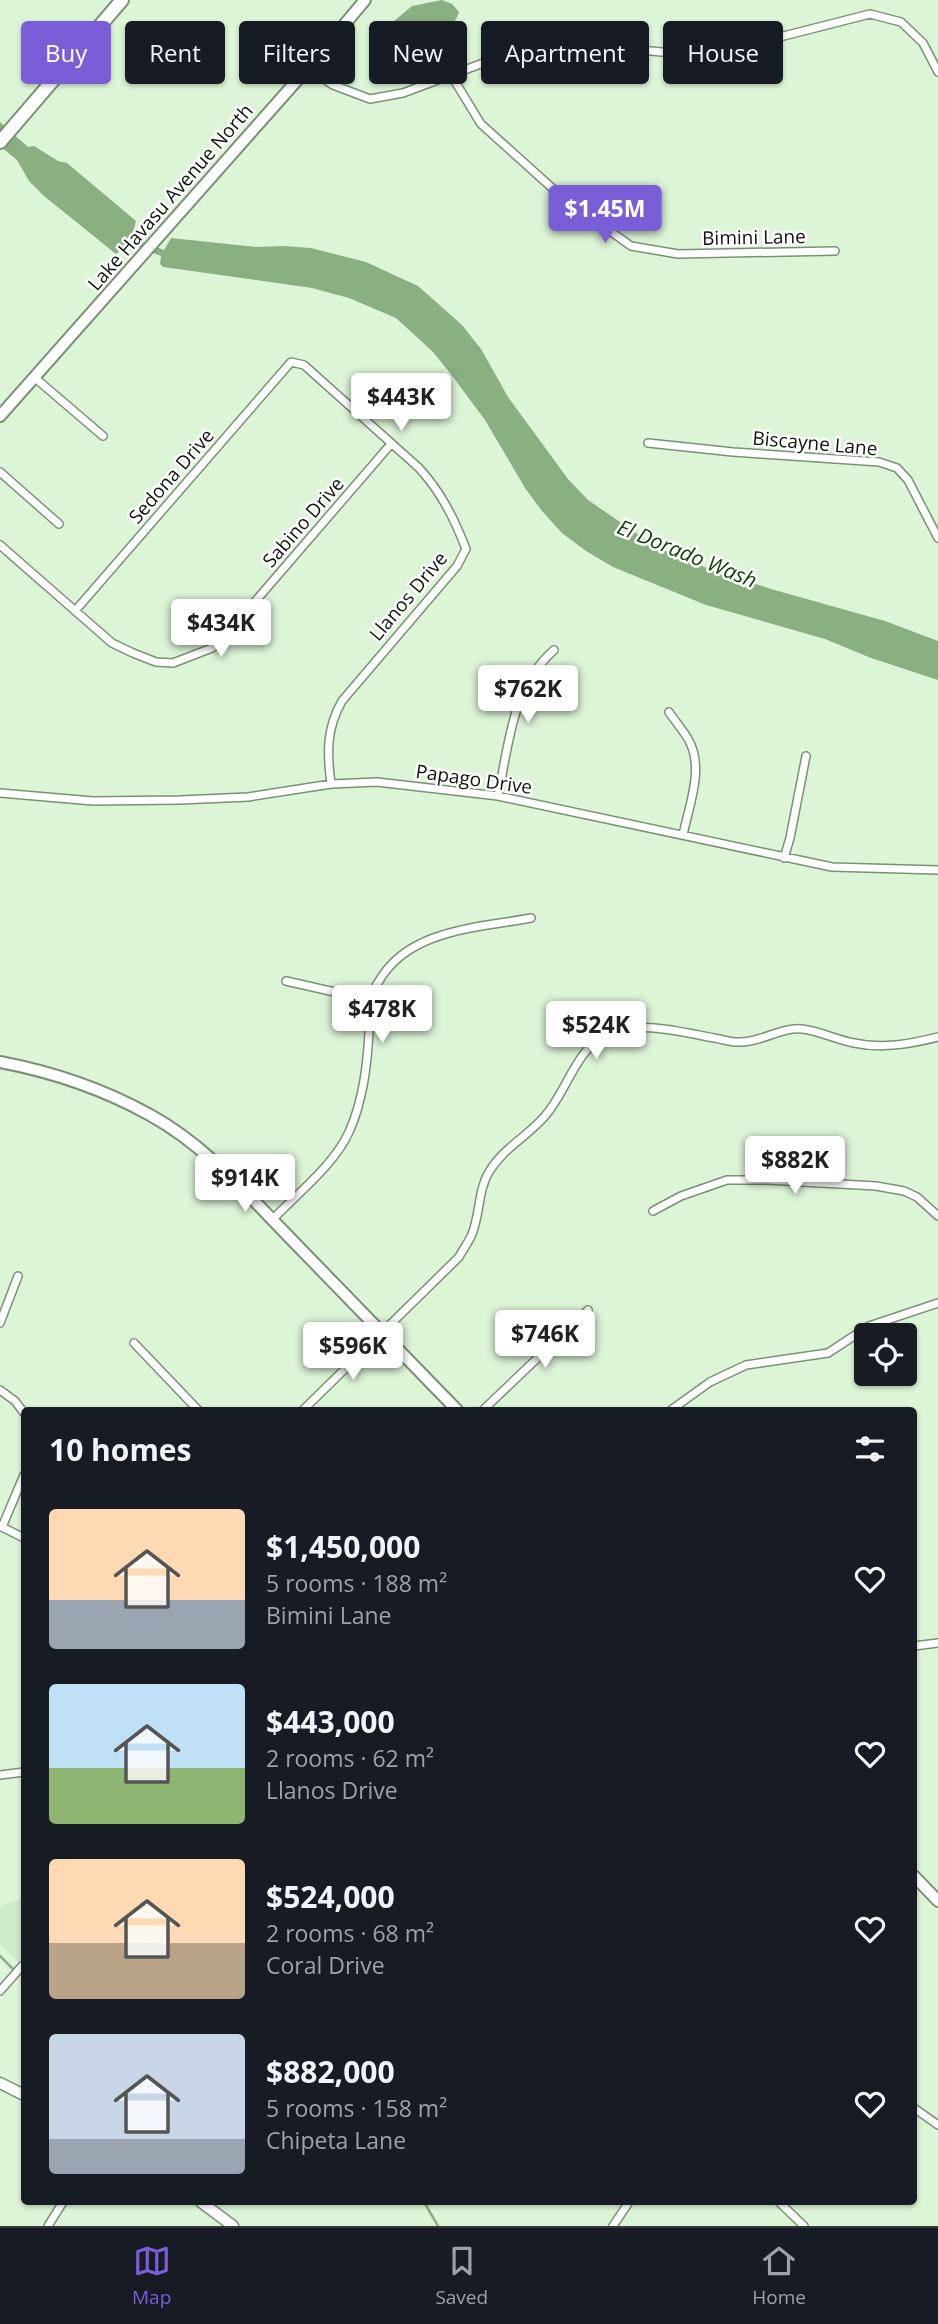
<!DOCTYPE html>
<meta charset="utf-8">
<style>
:root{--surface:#171b24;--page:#242831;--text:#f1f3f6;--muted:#9ea1a6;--line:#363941;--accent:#795ed8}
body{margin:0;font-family:"Open Sans",sans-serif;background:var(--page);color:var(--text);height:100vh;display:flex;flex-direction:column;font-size:26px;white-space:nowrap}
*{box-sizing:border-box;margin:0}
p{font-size:23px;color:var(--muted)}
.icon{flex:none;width:38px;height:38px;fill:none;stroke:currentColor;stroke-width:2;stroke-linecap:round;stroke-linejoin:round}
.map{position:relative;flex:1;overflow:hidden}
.sheet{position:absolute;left:21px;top:1407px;width:896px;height:798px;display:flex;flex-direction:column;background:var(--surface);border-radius:7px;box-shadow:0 2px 5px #0004}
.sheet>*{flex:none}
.hud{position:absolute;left:21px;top:21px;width:896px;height:63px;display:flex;gap:14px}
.tools{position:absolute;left:854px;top:1323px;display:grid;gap:14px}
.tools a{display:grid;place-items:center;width:63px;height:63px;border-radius:7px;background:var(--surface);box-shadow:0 2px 5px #0004;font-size:35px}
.price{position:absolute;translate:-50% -60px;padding:0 16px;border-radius:7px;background:#fff;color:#222;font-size:23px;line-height:46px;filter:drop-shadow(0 2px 4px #0008)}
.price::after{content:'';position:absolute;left:50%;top:42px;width:21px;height:16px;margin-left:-10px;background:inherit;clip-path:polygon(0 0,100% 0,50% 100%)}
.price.on{background:var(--accent);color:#fff}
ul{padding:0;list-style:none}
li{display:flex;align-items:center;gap:21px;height:175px;padding:0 28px}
li span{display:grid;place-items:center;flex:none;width:196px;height:140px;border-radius:7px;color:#555}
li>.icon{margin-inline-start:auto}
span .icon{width:84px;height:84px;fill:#fffc;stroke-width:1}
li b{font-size:30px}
h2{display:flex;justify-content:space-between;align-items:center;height:84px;padding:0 28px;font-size:30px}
.pill{padding:0 24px;border-radius:7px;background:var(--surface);box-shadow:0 2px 5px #0004;font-size:24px;line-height:63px}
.pill.on{background:var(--accent);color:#fff}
.menu{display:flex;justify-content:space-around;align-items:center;height:98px;border-top:2px solid var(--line);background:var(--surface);font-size:19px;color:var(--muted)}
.menu a{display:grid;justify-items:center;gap:4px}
.menu .on{color:var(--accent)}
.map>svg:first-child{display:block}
.built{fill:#cdebc6}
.water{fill:#8aaf81}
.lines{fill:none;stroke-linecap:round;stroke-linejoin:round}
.stream{stroke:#8aaf81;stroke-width:2.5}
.minor-casing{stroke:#7b9176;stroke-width:10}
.tertiary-casing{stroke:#7b9176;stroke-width:13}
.secondary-casing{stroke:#7b9176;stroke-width:14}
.trunk-casing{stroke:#7b9176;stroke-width:16}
.minor{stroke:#fff;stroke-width:7}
.tertiary{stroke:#fff;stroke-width:10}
.secondary{stroke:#fff;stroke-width:10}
.trunk{stroke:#fff;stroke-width:12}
.labels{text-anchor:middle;stroke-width:5;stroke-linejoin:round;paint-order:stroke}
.street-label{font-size:19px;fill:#0c140a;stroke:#fff}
.water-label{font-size:21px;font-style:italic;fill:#0b3f00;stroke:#fff}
</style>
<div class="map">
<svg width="938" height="2226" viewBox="0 0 938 2226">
<rect width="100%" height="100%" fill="#dcf5d7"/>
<path class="built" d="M24,1897V1968L0,1944V1907Z"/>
<path class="water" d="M442,0L452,4L459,12C451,37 428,39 405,40L396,32L394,21L412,6Z
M0,122L28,147L34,146L58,161L67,163L136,221L132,237L164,250L171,238L257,247L284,246L311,248L366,262L418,286L462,325L481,349L508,397L568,479L588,500L636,533L663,550L707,568L771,589L885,621L938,641V680L871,658L825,639L706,605L613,567L586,551L562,533L542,511L525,488L485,420L450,373L433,352L396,318L349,298L312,288L163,267L160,264L161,256L129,243L116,254L44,196L29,181L17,160L0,146Z"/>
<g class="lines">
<path class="stream" d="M0,1956L14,1970
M424,2202L438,2226"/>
<g class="minor-casing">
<path id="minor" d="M308,68L333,85L370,99L403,93L494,59L536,48L575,44L694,55L729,53L768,40L870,14L901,22L923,43L938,72
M451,75L481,124L561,196L631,246L678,254L835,251
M34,377L103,436
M648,443L733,452L879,462L897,468L908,480L938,538
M0,472L59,524
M0,545L112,643L133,653L156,662L173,663L212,648L221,641L391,444
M75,611L291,362L304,365L419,468C441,492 454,518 466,549L457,566L342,701C326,729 327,754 331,784
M669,712C675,721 683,730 688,739C705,767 689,805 683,835
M0,793L93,801L180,800L248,797L331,784L377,782L498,796L832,867L938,870
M498,796C509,743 512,687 554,650
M784,858L790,838L806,756
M286,981L370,1000
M653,1211L681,1196L727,1180H767L876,1186L904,1191L917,1197L938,1216
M272,1220C298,1193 334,1165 349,1132C363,1101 367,1066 369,1033C369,1022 368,1011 370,1000C371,994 375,987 379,981C409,929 478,928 531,918
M0,1323L18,1276
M134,1343L198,1410
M0,1390L15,1401L24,1413
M303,1410L459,1257C463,1249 469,1242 472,1234C480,1215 478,1190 489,1172C503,1148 527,1137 545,1116C572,1085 576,1038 624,1029C650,1024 688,1033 714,1038C722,1039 732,1043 740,1042C762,1042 781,1027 802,1029C820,1031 837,1040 854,1043C882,1049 910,1044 938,1037
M483,1410L588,1310
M671,1410L710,1382L746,1365L828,1353L869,1326L938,1303
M0,1526L24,1538
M2,1527L24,1475
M914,1646L938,1643
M0,1775L24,1772
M0,1991L22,1966
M914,2108L938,2125
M779,2202L804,2226
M48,2226L63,2202
M613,2226L629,2202"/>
</g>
<g class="tertiary-casing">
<path id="tertiary" d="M0,2083L24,2095
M201,2202L233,2226"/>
</g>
<g class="secondary-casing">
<path id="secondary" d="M0,416L308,68L365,0
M0,1062C53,1072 103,1089 150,1115C205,1145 247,1194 290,1238C346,1296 402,1353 457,1410
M914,1876L938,1901"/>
</g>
<g class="trunk-casing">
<path id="trunk" d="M0,142L122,0"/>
</g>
<use href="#minor" class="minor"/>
<use href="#tertiary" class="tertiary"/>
<use href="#secondary" class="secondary"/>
<use href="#trunk" class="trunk"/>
</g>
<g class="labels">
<g class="street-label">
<text transform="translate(170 197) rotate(-49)" y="7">Lake Havasu Avenue North</text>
<text transform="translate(754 237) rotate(-1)" y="7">Bimini Lane</text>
<text transform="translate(815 443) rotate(5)" y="7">Biscayne Lane</text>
<text transform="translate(171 476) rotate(-49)" y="7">Sedona Drive</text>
<text transform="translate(303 522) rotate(-49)" y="7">Sabino Drive</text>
<text transform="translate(408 596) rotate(-50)" y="7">Llanos Drive</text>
<text transform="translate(474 779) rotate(8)" y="7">Papago Drive</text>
</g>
<g class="water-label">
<text transform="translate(687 554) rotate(22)" y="7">El Dorado Wash</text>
</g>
</g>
</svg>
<div class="tools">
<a><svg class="icon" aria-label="locate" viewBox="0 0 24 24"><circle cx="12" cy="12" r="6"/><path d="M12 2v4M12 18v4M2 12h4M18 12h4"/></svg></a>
</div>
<b class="price on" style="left:605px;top:245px">$1.45M</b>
<b class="price" style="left:401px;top:433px">$443K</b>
<b class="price" style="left:221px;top:659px">$434K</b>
<b class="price" style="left:528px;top:725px">$762K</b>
<b class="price" style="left:382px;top:1045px">$478K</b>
<b class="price" style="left:596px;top:1061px">$524K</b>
<b class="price" style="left:795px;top:1196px">$882K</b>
<b class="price" style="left:245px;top:1214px">$914K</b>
<b class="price" style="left:545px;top:1370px">$746K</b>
<b class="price" style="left:353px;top:1382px">$596K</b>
<div class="hud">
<a class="pill on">Buy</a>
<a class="pill">Rent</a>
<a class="pill">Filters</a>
<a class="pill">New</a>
<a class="pill">Apartment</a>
<a class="pill">House</a>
</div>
<section class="sheet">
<h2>10 homes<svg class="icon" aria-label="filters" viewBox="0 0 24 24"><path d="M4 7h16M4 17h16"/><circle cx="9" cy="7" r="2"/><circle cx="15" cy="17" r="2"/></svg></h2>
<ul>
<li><span style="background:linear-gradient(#ffd9b3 65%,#9aa5b1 0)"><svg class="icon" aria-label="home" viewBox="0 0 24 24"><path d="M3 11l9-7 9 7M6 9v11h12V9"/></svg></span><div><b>$1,450,000</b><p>5 rooms · 188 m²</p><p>Bimini Lane</p></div><svg class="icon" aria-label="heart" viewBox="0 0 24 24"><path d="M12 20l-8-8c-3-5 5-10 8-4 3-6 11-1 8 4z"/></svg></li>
<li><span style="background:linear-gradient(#bfe0f5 60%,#8fb573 0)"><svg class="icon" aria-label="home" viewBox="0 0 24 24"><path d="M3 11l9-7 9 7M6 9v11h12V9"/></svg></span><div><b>$443,000</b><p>2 rooms · 62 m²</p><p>Llanos Drive</p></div><svg class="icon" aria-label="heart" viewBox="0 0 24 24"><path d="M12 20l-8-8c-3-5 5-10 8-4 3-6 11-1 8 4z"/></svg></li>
<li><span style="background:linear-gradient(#ffd9b3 60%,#b9a48a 0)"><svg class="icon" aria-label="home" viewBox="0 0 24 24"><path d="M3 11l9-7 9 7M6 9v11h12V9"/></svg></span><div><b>$524,000</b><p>2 rooms · 68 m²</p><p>Coral Drive</p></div><svg class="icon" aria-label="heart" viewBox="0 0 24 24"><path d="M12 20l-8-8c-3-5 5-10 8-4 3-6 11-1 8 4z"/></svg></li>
<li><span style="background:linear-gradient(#c9d6e8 75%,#9aa5b1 0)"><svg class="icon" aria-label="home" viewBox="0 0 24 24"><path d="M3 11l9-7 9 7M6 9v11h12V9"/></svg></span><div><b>$882,000</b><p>5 rooms · 158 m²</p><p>Chipeta Lane</p></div><svg class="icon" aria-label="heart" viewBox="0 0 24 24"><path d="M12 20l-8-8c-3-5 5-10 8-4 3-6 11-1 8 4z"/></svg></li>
</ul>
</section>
</div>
<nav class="menu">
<a class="on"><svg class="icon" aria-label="map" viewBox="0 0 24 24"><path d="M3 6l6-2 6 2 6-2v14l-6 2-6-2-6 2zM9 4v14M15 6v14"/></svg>Map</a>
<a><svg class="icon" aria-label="saved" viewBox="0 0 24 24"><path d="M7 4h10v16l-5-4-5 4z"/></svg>Saved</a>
<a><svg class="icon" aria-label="home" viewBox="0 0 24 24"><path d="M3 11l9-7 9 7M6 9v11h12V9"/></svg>Home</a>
</nav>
